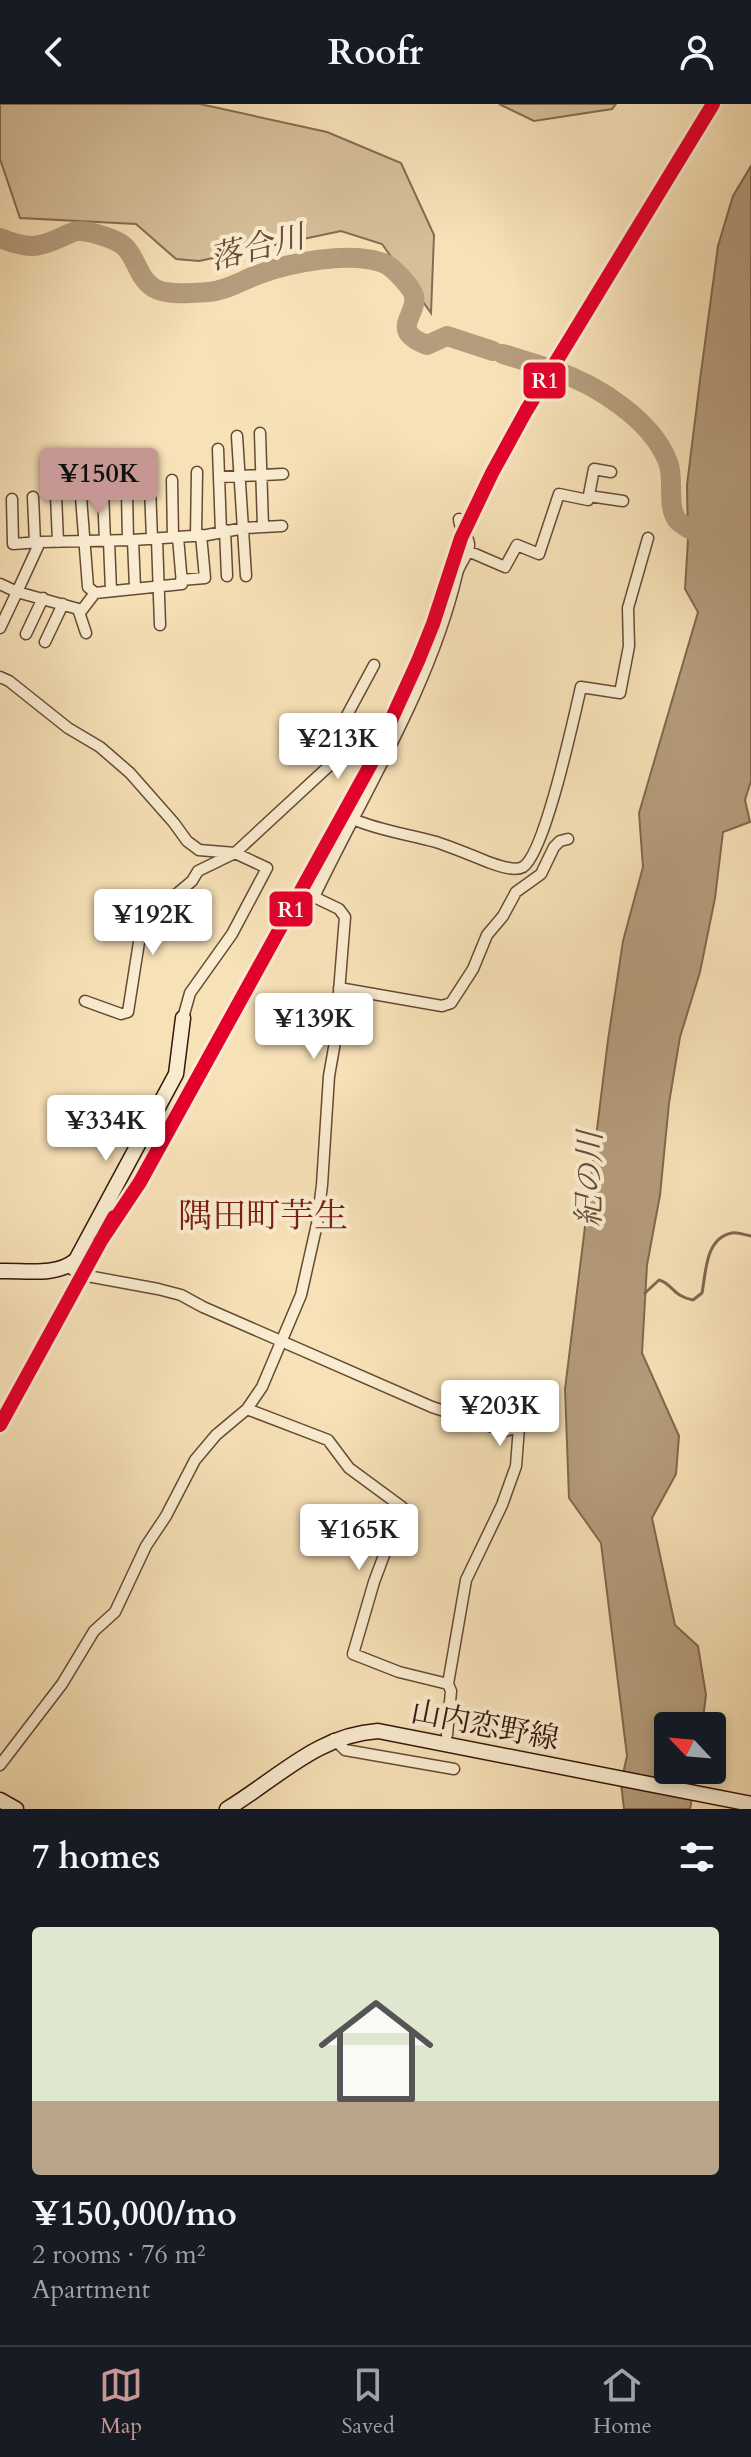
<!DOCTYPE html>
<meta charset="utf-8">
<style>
:root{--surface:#171b24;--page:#242831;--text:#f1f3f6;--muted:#9ea1a6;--line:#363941;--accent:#c59692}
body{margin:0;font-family:Cardo,"Noto Serif JP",serif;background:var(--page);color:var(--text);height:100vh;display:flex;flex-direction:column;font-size:30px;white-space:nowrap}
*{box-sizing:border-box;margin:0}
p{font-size:26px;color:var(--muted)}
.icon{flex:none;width:44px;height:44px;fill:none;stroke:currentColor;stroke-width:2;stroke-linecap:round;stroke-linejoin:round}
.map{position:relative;height:1705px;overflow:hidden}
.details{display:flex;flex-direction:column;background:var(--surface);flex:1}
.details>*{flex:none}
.needle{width:52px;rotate:296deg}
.tools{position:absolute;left:654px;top:1608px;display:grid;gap:16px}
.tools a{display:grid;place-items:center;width:72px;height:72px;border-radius:8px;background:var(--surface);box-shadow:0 4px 12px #0003;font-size:40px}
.price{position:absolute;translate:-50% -68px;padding:0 18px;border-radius:8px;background:#fff;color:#222;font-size:26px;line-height:52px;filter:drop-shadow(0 2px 4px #0008)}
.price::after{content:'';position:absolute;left:50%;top:48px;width:24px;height:18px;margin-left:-12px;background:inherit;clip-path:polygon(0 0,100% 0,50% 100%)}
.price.active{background:var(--accent);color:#111}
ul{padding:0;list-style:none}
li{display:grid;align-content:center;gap:16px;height:424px;padding:0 32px}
li span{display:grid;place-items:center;height:248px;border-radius:8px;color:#555}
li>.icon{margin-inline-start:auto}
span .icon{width:144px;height:144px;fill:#fffc;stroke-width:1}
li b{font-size:34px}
h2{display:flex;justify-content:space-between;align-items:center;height:96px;padding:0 32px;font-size:34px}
header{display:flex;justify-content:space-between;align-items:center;height:104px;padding:0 32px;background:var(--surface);font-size:36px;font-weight:700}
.dock{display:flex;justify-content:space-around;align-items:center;height:112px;border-top:2px solid var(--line);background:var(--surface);font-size:22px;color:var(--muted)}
.dock a{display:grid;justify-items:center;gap:4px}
.dock .active{color:var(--accent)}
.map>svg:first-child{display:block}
.green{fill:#d6bf99;stroke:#866b51;stroke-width:2}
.water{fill:#b59c7c;stroke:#82674e;stroke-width:2}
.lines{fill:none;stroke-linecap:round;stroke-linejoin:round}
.stream{stroke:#82674e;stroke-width:3}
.river{stroke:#b59c7c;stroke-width:20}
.street-casing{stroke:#664a34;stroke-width:13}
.secondary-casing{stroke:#361709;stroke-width:17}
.street{stroke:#faecd0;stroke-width:10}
.secondary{stroke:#faecd0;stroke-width:14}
.rail-1-casing{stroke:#faecd0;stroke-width:20}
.rail-1{stroke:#e4002b;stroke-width:14}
.labels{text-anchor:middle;stroke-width:8;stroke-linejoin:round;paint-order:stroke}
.street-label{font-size:30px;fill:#361709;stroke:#faecd0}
.water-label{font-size:32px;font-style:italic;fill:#694c37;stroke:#faecd0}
.quarter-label{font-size:34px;fill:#7a1f14;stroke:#faecd0}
.line-badge{stroke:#faecd0;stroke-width:3}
.badge-label{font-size:22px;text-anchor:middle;font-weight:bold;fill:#fff}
</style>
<header><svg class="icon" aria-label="back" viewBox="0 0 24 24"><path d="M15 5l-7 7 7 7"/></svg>Roofr<svg class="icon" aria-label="person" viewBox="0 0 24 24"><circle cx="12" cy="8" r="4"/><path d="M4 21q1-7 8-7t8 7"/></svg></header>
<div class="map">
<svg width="751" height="1705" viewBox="0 0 751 1705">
<rect width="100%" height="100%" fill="#f7e1b7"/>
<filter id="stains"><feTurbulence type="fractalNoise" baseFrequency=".0025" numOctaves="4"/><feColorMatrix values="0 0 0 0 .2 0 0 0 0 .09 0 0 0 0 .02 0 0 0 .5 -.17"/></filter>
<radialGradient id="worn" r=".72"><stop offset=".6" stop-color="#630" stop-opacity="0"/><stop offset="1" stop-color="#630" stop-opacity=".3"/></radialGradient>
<path class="green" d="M0,0H200L327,28L401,59L434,131L431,209L382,140L341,127L199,157L176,155L136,120L20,114L0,55Z
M499,0H616L612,5L534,17Z"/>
<path class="water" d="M751,62V677L745,696L750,718L723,728L715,794L700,868L680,933L669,999L660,1091L647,1161L642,1249L679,1332L676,1370L652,1414L675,1521L698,1542L706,1591L702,1622H668V1666H697L690,1705H624L621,1679L627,1652L601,1439L569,1394L565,1285L608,936L623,837L643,763L639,709L698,508L685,485L688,436L687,381L700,276L718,142L733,92Z"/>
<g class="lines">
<path class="stream" d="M645,1189L659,1176C673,1180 672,1192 693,1196L702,1189C706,1169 705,1134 732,1129C737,1128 745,1131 751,1132"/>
<path class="river" d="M0,134C28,145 37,145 64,132C69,130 75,126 81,127C92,128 107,133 116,137C137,146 135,173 154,184C167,192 193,189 208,188C227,187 242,176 260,170C291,158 348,148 380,158C389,160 394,166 400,172C405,178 412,184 414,192C418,212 388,226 427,241L447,232L493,247
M503,250L545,263
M556,267C597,281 652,316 668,358C675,375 666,404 678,417C686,425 701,430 710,436"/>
<g class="street-casing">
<path id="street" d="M260,329L263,423
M237,332L246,472
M218,345L221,428
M220,373L283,370
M172,376L173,433
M150,383L152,435
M103,388L105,437
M127,388L128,436
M56,391L58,438
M589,392L623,397
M33,393L35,439
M81,393L88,483L95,489
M12,395L13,440L40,438
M225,426L227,472
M196,432L197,368
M157,435L160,521
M133,436L135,484
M109,437L111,487
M468,447L505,463L517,441L539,450L559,390L588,396L594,365L611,368
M181,476L205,474L201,431
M0,480L17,488L40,438L133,436L207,431L244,424L282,422
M78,505L86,529
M0,524L17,488L82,506L95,489L182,480L178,433
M26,530L43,494
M45,538L63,500
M0,573L9,577L68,624L100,643L130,669L174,719L187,737L199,746L235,749L267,764L232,830L190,889L183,914
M353,715C380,727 408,730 436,738C454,744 471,751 488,758C497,761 514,768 523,763C545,749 574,613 581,583L620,589L629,542L628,504L648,434
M339,884L442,902L451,899L473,865L487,831L503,812L516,788L541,770L554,743L560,737L568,735
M85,897L121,910L128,908L142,819L192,777L198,767L235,749L343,649L339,626L374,561
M68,1163L82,1171L158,1185L181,1191L203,1203L432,1303L505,1327L519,1323L516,1362L502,1401L466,1476L448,1580
M247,1305L328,1336L349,1364L402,1403L374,1478L353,1550L399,1568L448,1580L451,1587L447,1631
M334,1635L345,1646L454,1665
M0,1661L62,1580L94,1527L115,1508L146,1442L166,1412L195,1356L216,1331L247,1305L262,1283L301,1191L317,1120L322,1081L329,972L335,938L345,813L339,805L314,793C364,688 430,584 457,470C459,460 468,452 469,442C470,432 459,426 459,415"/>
</g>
<g class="secondary-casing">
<path id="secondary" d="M0,1167C24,1166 56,1173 76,1156L176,970L183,914
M0,1696L16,1705
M227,1705C277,1675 317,1631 378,1627L751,1700"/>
</g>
<use href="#street" class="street"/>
<use href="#secondary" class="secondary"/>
<g class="rail-1-casing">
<path id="rail-1" d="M100,1138L140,1078L372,658L418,557L433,520L461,434L492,369L526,307L713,0
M0,1321L114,1113"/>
</g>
<use href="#rail-1" class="rail-1"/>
</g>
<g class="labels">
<g class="street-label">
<text transform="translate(485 1621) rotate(11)" y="10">山内恋野線</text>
</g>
<g class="water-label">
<text transform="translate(257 143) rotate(-14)" y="11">落合川</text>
<text transform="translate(589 1075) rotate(-89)" y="11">紀の川</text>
</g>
<g class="quarter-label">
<text x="263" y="1123">隅田町芋生</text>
</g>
</g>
<g class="line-badge">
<rect x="522" y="257" width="45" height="39" rx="8" fill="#e4002b"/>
<rect x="268" y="786" width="46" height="38" rx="8" fill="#e4002b"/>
</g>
<g class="badge-label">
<text x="545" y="284">R1</text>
<text x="291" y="813">R1</text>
</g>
<rect width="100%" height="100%" filter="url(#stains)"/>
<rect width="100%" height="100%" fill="url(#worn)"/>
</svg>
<div class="tools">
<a><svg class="needle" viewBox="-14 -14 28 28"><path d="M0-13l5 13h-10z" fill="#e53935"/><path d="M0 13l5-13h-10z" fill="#9ea1a6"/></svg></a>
</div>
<b class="price active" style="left:99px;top:412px">¥150K</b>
<b class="price" style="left:338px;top:677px">¥213K</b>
<b class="price" style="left:153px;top:853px">¥192K</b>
<b class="price" style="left:314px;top:957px">¥139K</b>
<b class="price" style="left:106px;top:1059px">¥334K</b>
<b class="price" style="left:500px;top:1344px">¥203K</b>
<b class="price" style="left:359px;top:1468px">¥165K</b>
</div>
<section class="details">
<h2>7 homes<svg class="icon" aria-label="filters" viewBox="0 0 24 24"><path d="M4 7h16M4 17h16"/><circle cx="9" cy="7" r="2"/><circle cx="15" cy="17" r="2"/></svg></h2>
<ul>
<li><span style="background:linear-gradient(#dfe7d0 70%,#b9a48a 0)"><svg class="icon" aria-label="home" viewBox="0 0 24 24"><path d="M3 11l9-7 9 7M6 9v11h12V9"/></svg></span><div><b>¥150,000/mo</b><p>2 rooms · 76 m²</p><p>Apartment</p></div></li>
</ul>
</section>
<nav class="dock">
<a class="active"><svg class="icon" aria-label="map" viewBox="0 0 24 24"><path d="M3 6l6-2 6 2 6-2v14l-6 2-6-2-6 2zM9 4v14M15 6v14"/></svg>Map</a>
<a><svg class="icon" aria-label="saved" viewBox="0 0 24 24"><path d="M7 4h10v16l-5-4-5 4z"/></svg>Saved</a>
<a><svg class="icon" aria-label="home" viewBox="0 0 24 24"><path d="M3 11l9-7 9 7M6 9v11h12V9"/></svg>Home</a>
</nav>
